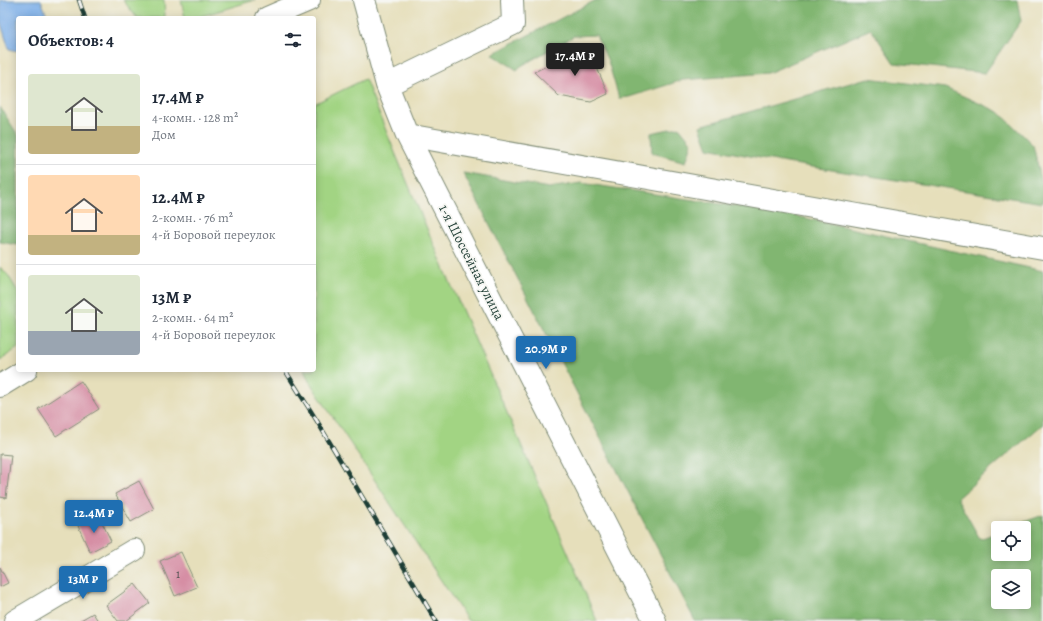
<!DOCTYPE html>
<html lang="ru">
<meta charset="utf-8">
<style>
:root{--surface:#fff;--page:#f2f2f3;--text:#1f2937;--muted:#747a83;--line:#e0e1e3;--accent:#1f6fb2}
body{margin:0;font-family:Alegreya,serif;background:var(--page);color:var(--text);height:100vh;display:flex;flex-direction:column;font-size:15px;white-space:nowrap}
*{box-sizing:border-box;margin:0}
p{font-size:13px;color:var(--muted)}
.icon{flex:none;width:22px;height:22px;fill:none;stroke:currentColor;stroke-width:2;stroke-linecap:round;stroke-linejoin:round}
.map{position:relative;flex:1;overflow:hidden}
.drawer{position:absolute;left:16px;top:16px;width:300px;height:356px;display:flex;flex-direction:column;background:var(--surface);border-radius:4px;box-shadow:0 2px 10px #0003}
.drawer>*{flex:none}
.controls{position:absolute;left:991px;top:521px;display:grid;gap:8px}
.controls a{display:grid;place-items:center;width:40px;height:40px;border-radius:4px;background:var(--surface);box-shadow:0 2px 10px #0003;font-size:20px}
.price{position:absolute;translate:-50% -34px;padding:0 9px;border-radius:4px;background:var(--accent);color:#fff;font-size:13px;line-height:26px;filter:drop-shadow(0 1px 2px #0008)}
.price::after{content:'';position:absolute;left:50%;top:24px;width:12px;height:9px;margin-left:-6px;background:inherit;clip-path:polygon(0 0,100% 0,50% 100%)}
.price.on{background:#222;color:#fff}
ul{padding:0;list-style:none}
li{display:flex;align-items:center;gap:12px;height:100px;padding:0 12px}
li+li{border-top:1px solid var(--line)}
li span{display:grid;place-items:center;flex:none;width:112px;height:80px;border-radius:4px;color:#555}
li>.icon{margin-inline-start:auto}
span .icon{width:48px;height:48px;fill:#fffc;stroke-width:1}
li b{font-size:17px}
h2{display:flex;justify-content:space-between;align-items:center;height:48px;padding:0 12px;font-size:17px}
.map>svg:first-child{display:block}
.green{fill:#a2d483;stroke:#60885c}
.forest{fill:#81b671;stroke:#507a52;fill-rule:evenodd}
.water{fill:#7caee8;stroke:#4e768e}
.building{fill:#d68ea4}
.lines{fill:none;stroke-linecap:round;stroke-linejoin:round}
.minor-casing{stroke:#828e78;stroke-width:24}
.minor{stroke:#fff;stroke-width:22}
.rail-casing{stroke:#1f3d34;stroke-width:4.5}
.rail{stroke:#f6f6f2;stroke-width:3;stroke-dasharray:9;stroke-linecap:butt}
.labels{text-anchor:middle;stroke-width:3.5;stroke-linejoin:round;paint-order:stroke}
.number-label{font-size:12px;fill:#4d5150}
.street-label{font-size:14px;fill:#1f3d34;stroke:#f6f6f2}
</style>
<div class="map">
<svg width="1043" height="621" viewBox="0 0 1043 621">
<rect width="100%" height="100%" fill="#f6f6f2"/>
<filter id="ink" filterUnits="userSpaceOnUse"><feTurbulence type="fractalNoise" baseFrequency=".025" numOctaves="2"/><feDisplacementMap in="SourceGraphic" scale="8" xChannelSelector="R" yChannelSelector="G"/><feConvolveMatrix kernelMatrix="1 2 1 2 8 2 1 2 1" color-interpolation-filters="sRGB"/></filter>
<filter id="wash" filterUnits="userSpaceOnUse"><feTurbulence type="fractalNoise" baseFrequency=".012" numOctaves="4" result="noise"/><feDisplacementMap in="SourceGraphic" scale="16" xChannelSelector="R" yChannelSelector="G"/><feGaussianBlur stdDeviation="0.9" result="paint"/><feColorMatrix in="noise" values="0 0 0 0 0 0 0 0 0 0 0 0 0 0 0 0 0 1.4 0 .05"/><feComposite in="paint" operator="in"/></filter>
<g filter="url(#wash)">
<rect width="100%" height="100%" fill="#e6dfbb"/>
<path class="green" d="M123,0H164L165,18H137Z
M181,0H255L195,18H185Z
M365,79C438,262 521,440 597,621H468L309,381L304,370H314V104Z
M0,267L8,275L18,292V348L0,360Z"/>
<path class="forest" d="M596,0H1017L1021,21L985,73L894,63L871,29L768,73L683,80L629,97L619,98L608,61L596,35L574,36L521,66L517,70L492,54Z
M868,78L945,88L999,112L1033,145L1043,187V203L787,163L708,148L700,126Z
M0,107L18,135V245L0,242Z
M679,127L692,143L686,162L652,153L651,133Z
M463,173L549,188L581,183L787,214L1043,271V424L957,498L980,539L998,532V554H1024V528H1008L1043,515V621H695ZM998,576H1024V602H998Z"/>
<path class="water" d="M0,0H41L48,18H18V51L9,49L0,21Z"/>
<g id="blocks">
<path class="building" d="M588,46L608,94L591,102L559,96L534,72Z
M81,381L99,409L56,436L38,409Z
M0,454L11,455L6,498L0,497Z
M139,481L154,509L131,522L115,494Z
M99,516L111,541L90,552L78,526Z
M181,552L197,587L175,596L160,561Z
M0,567L8,583L0,587Z
M135,584L150,603L126,621H118L106,605Z
M93,613L98,621H79Z"/>
</g>
</g>
<g filter="url(#ink)">
<use href="#blocks" fill-opacity="0" stroke="#828e78" stroke-width="1"/>
<g class="lines">
<g class="minor-casing">
<path id="minor" d="M364,0L387,85L407,135L655,621
M267,18L309,0
M387,85L513,24L512,0
M407,135L1043,248
M0,386L26,370
M15,621L134,550"/>
</g>
<use href="#minor" class="minor"/>
<g class="rail-casing">
<path id="rail" d="M79,0L85,18
M285,370L317,421L436,621"/>
</g>
<use href="#rail" class="rail"/>
</g>
</g>
<g class="labels">
<g class="number-label">
<text x="178" y="578">1</text>
</g>
<g class="street-label">
<text transform="translate(472 262) rotate(63)" y="5">1-я Шоссейная улица</text>
</g>
</g>
</svg>
<div class="controls">
<a><svg class="icon" aria-label="locate" viewBox="0 0 24 24"><circle cx="12" cy="12" r="6"/><path d="M12 2v4M12 18v4M2 12h4M18 12h4"/></svg></a>
<a><svg class="icon" aria-label="layers" viewBox="0 0 24 24"><path d="M12 4l9 5-9 5-9-5zM3 14l9 5 9-5"/></svg></a>
</div>
<b class="price on" style="left:575px;top:77px">17.4M ₽</b>
<b class="price" style="left:546px;top:370px">20.9M ₽</b>
<b class="price" style="left:94px;top:534px">12.4M ₽</b>
<b class="price" style="left:83px;top:600px">13M ₽</b>
<section class="drawer">
<h2>Объектов: 4<svg class="icon" aria-label="filters" viewBox="0 0 24 24"><path d="M4 7h16M4 17h16"/><circle cx="9" cy="7" r="2"/><circle cx="15" cy="17" r="2"/></svg></h2>
<ul>
<li><span style="background:linear-gradient(#dfe7d0 65%,#c2b280 0)"><svg class="icon" aria-label="home" viewBox="0 0 24 24"><path d="M3 11l9-7 9 7M6 9v11h12V9"/></svg></span><div><b>17.4M ₽</b><p>4-комн. · 128 m²</p><p>Дом</p></div></li>
<li><span style="background:linear-gradient(#ffd9b3 75%,#c2b280 0)"><svg class="icon" aria-label="home" viewBox="0 0 24 24"><path d="M3 11l9-7 9 7M6 9v11h12V9"/></svg></span><div><b>12.4M ₽</b><p>2-комн. · 76 m²</p><p>4-й Боровой переулок</p></div></li>
<li><span style="background:linear-gradient(#dfe7d0 70%,#9aa5b1 0)"><svg class="icon" aria-label="home" viewBox="0 0 24 24"><path d="M3 11l9-7 9 7M6 9v11h12V9"/></svg></span><div><b>13M ₽</b><p>2-комн. · 64 m²</p><p>4-й Боровой переулок</p></div></li>
</ul>
</section>
</div>
